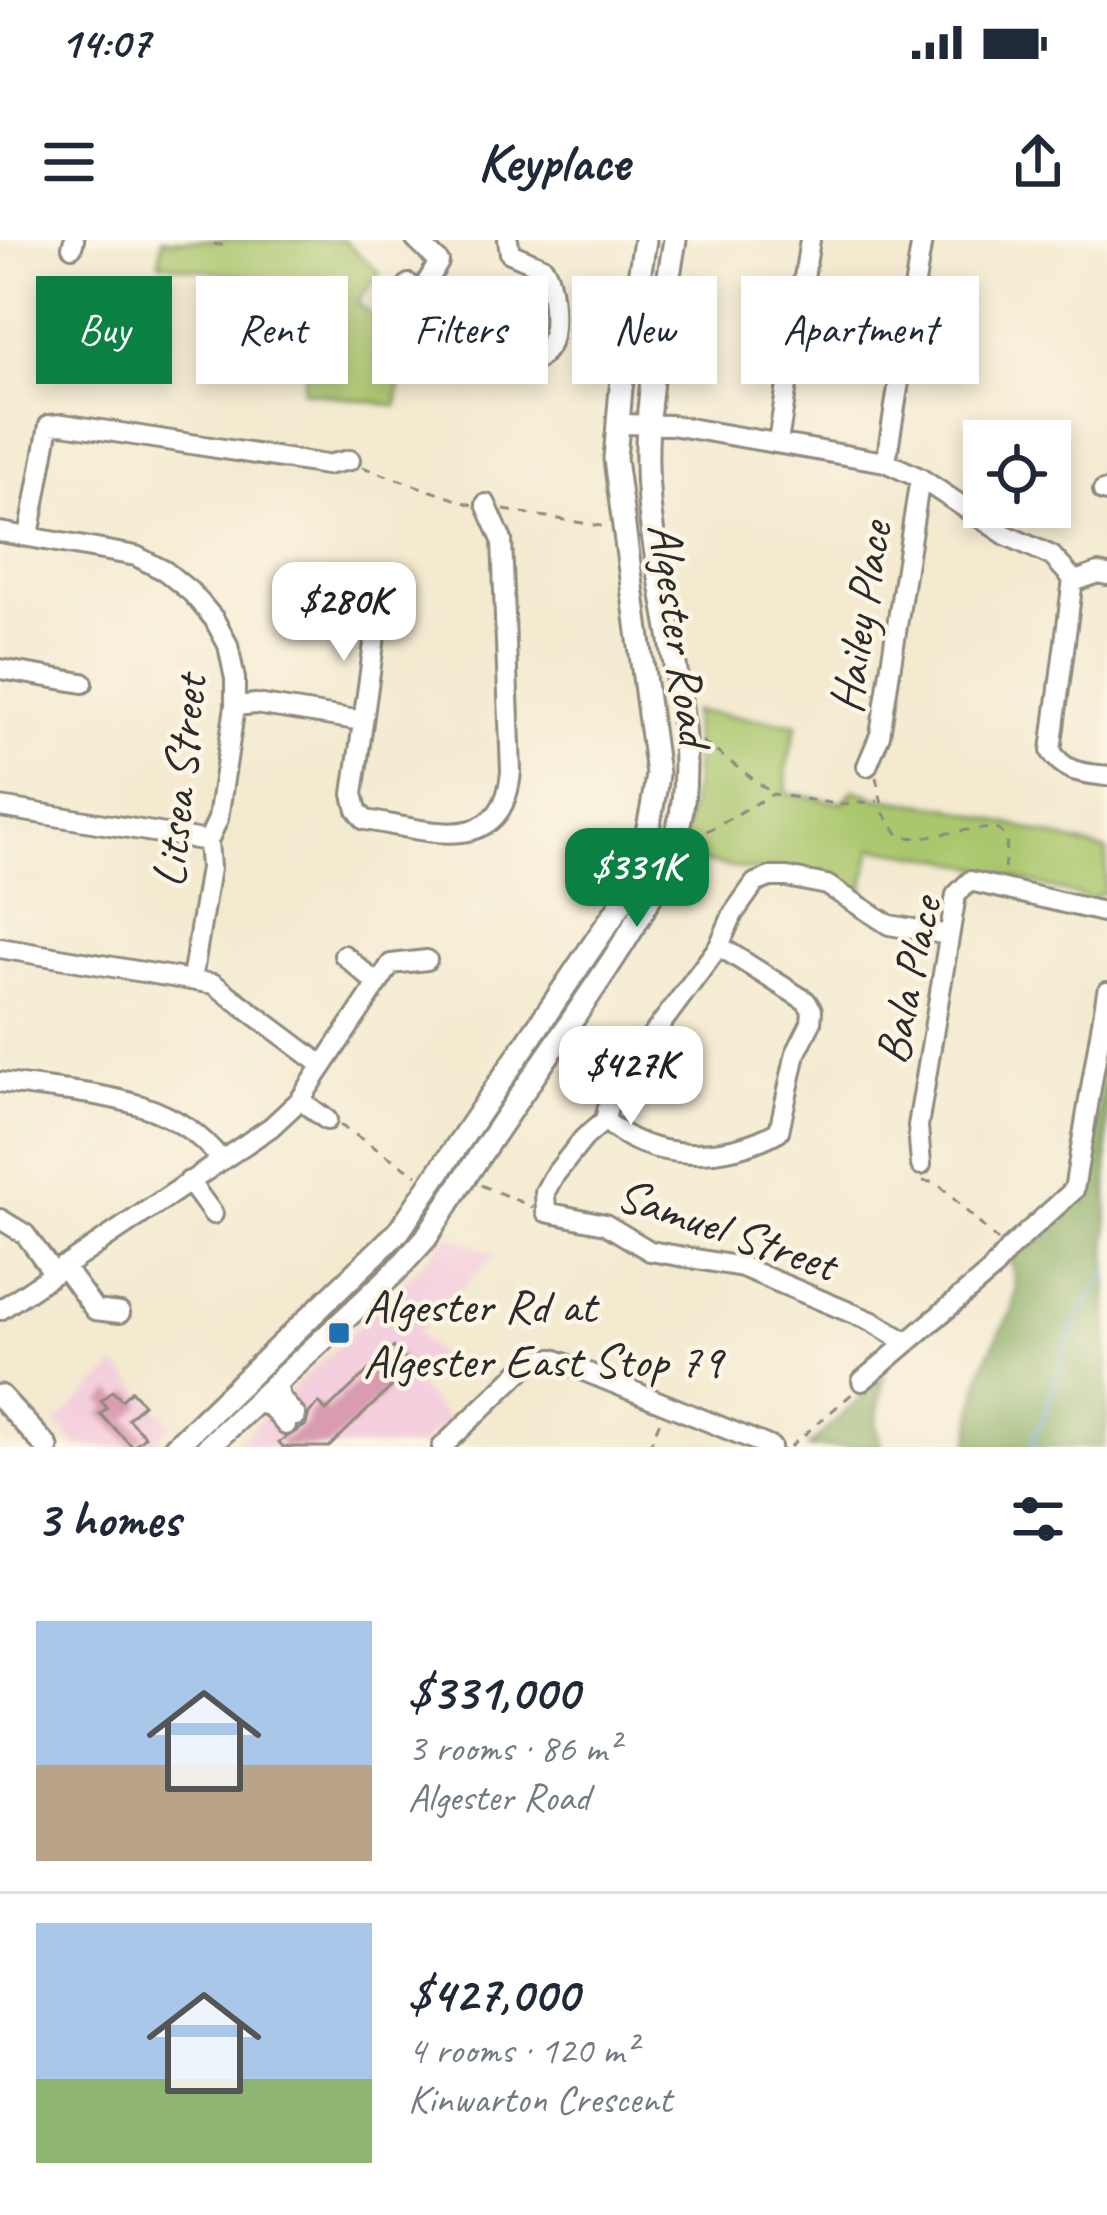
<!DOCTYPE html>
<meta charset="utf-8">
<style>
:root{--surface:#fff;--page:#f6f6f7;--text:#1f2937;--muted:#747a83;--line:#e0e1e3;--accent:#0b8043}
body{margin:0;font-family:Caveat,sans-serif;background:var(--page);color:var(--text);height:100vh;display:flex;flex-direction:column;font-size:45px;white-space:nowrap}
*{box-sizing:border-box;margin:0}
p{font-size:39px;color:var(--muted)}
.icon{flex:none;width:66px;height:66px;fill:none;stroke:currentColor;stroke-width:2;stroke-linecap:round;stroke-linejoin:round}
.map{position:relative;height:1207px;overflow:hidden}
.details{display:flex;flex-direction:column;background:var(--surface);flex:1}
.details>*{flex:none}
.banner{position:absolute;left:36px;top:36px;width:1035px;height:108px;display:flex;gap:24px}
.controls{position:absolute;left:963px;top:180px;display:grid;gap:24px}
.controls a{display:grid;place-items:center;width:108px;height:108px;border-radius:0px;background:var(--surface);box-shadow:0 6px 18px #0003;font-size:60px}
.price{position:absolute;translate:-50% -102px;padding:0 27px;border-radius:24px;background:#fff;color:#222;font-size:39px;line-height:78px;filter:drop-shadow(0 3px 6px #0008)}
.price::after{content:'';position:absolute;left:50%;top:72px;width:36px;height:27px;margin-left:-18px;background:inherit;clip-path:polygon(0 0,100% 0,50% 100%)}
.price.active{background:var(--accent);color:#fff}
ul{padding:0;list-style:none}
li{display:flex;align-items:center;gap:36px;height:300px;padding:0 36px}
li+li{border-top:3px solid var(--line)}
li span{display:grid;place-items:center;flex:none;width:336px;height:240px;border-radius:0px;color:#555}
li>.icon{margin-inline-start:auto}
span .icon{width:144px;height:144px;fill:#fffc;stroke-width:1}
li b{font-size:51px}
h2{display:flex;justify-content:space-between;align-items:center;height:144px;padding:0 36px;font-size:51px}
.tag{padding:0 42px;border-radius:0px;background:var(--surface);box-shadow:0 6px 18px #0003;font-size:42px;line-height:108px}
.tag.active{background:var(--accent);color:#fff}
.status{display:flex;justify-content:space-between;align-items:center;height:84px;padding:0 60px;background:var(--surface);direction:ltr}
.status svg{height:33px;fill:currentColor}
header{display:flex;justify-content:space-between;align-items:center;height:156px;padding:0 36px;background:var(--surface);font-size:54px;font-weight:800}
.map>svg:first-child{display:block}
.built{fill:#f4cfdd}
.green{fill:#abc76e;stroke:#6b794c;stroke-width:3}
.forest{fill:#88ac61;stroke:#5a6c46;stroke-width:3}
.lines{fill:none;stroke-linecap:round;stroke-linejoin:round}
.stream{stroke:#6cb1e2;stroke-width:3}
.building{fill:#d99bb0}
.minor-casing{stroke:#8f8a7d;stroke-width:24}
.major-casing{stroke:#8f8a7d;stroke-width:27}
.path{stroke:#8f8a7d;stroke-width:3;stroke-dasharray:9 9;stroke-linecap:butt}
.minor{stroke:#fff;stroke-width:18}
.major{stroke:#fff;stroke-width:21}
.poi-dot{fill:#1f6fb2;stroke:#fcf5e5;stroke-width:4.5}
.labels{text-anchor:middle;stroke-width:9;stroke-linejoin:round;paint-order:stroke}
.street-label{font-size:48px;fill:#2b2b2b;stroke:#fcf5e5}
.poi-label{font-size:48px;fill:#2b2b2b;stroke:#fcf5e5;text-anchor:start}
</style>
<div class="status"><b>14:07</b><svg viewBox="0 0 49 12"><path d="M0 12V9h3v3zM5 12V6h3v6zM10 12V3h3v9zM15 12V0h3v12zM26 1h20v11H26zM47 4h2v5h-2z"/></svg></div>
<header><svg class="icon" aria-label="menu" viewBox="0 0 24 24"><path d="M4 6h16M4 12h16M4 18h16"/></svg>Keyplace<svg class="icon" aria-label="share" viewBox="0 0 24 24"><path d="M12 15V3M7 8l5-5 5 5M5 13v7h14v-7"/></svg></header>
<div class="map">
<svg width="1107" height="1207" viewBox="0 0 1107 1207">
<rect width="100%" height="100%" fill="#fcf5e5"/>
<filter id="ink" filterUnits="userSpaceOnUse"><feTurbulence type="fractalNoise" baseFrequency=".00833" numOctaves="2"/><feDisplacementMap in="SourceGraphic" scale="24" xChannelSelector="R" yChannelSelector="G"/><feConvolveMatrix kernelMatrix="1 2 1 2 8 2 1 2 1" color-interpolation-filters="sRGB"/></filter>
<filter id="wash" filterUnits="userSpaceOnUse"><feTurbulence type="fractalNoise" baseFrequency=".004" numOctaves="4" result="noise"/><feDisplacementMap in="SourceGraphic" scale="48" xChannelSelector="R" yChannelSelector="G"/><feGaussianBlur stdDeviation="2.7" result="paint"/><feColorMatrix in="noise" values="0 0 0 0 0 0 0 0 0 0 0 0 0 0 0 0 0 1.4 0 .05"/><feComposite in="paint" operator="in"/></filter>
<g filter="url(#wash)">
<rect width="100%" height="100%" fill="#f3eacf"/>
<path class="built" d="M448,995L497,1014L417,1093L439,1116L412,1141L448,1180L418,1207H232L418,1029Z
M117,1126L172,1184L147,1207H78L56,1183Z"/>
<path class="green" d="M162,0H344L380,34L357,62L395,96L375,119L400,142L397,166L303,151L318,49L159,23Z
M693,471L797,484L786,529L787,553L842,563L854,549L877,558L946,567L1107,611L1105,652L1091,659L949,620L872,608L863,650L681,618L695,541Z"/>
<path class="forest" d="M1107,806V1181L1103,1207H969C973,1182 975,1156 982,1132C995,1087 1030,1070 1009,1018C1027,1004 1046,997 1062,980C1096,945 1099,854 1107,806Z
M884,1136L876,1183L881,1207H808Z"/>
<g class="lines">
<path class="stream" d="M1030,1207C1052,1164 1059,1116 1081,1073C1088,1059 1098,1046 1107,1033"/>
</g>
<g id="blocks">
<path class="building" d="M393,1107L411,1128L329,1207H283L279,1202L306,1185L309,1173L319,1163L326,1171Z
M112,1151L122,1160L131,1151L143,1164L128,1179L145,1196L133,1207L100,1174L107,1168L101,1161Z"/>
</g>
</g>
<g filter="url(#ink)">
<use href="#blocks" fill-opacity="0" stroke="#8f8a7d" stroke-width="3"/>
<g class="lines">
<g class="minor-casing">
<path id="minor" d="M416,0L439,22L420,54
M508,0L510,13L543,27C554,41 557,92 548,108C544,114 538,118 533,123
M72,7L74,0
M409,44L432,69L416,90
M874,84L908,89
M617,184L671,185L885,222L920,238L1006,295L1052,316L1073,339L1051,511C1065,533 1082,533 1107,536
M778,202L810,0
M886,222L922,0
M1103,251L1107,252
M0,292L136,316L165,331L192,353L214,379L228,405L235,439V466L218,579L208,601L210,628L192,739
M29,296L49,185L63,184L326,225L350,220
M1073,342L1098,333L1107,335
M373,364L377,382L353,554L357,570L365,580C426,589 503,620 511,532L502,300L486,264
M0,429L83,443
M235,466L256,464L363,481
M867,526L880,495L920,238
M0,567L208,601
M0,708L214,744L322,825
M344,715L377,744
M0,842C80,855 167,851 220,919
M300,860L327,880
M605,880C650,923 727,921 779,891L796,813L811,783L812,770L806,761L719,706
M921,925L918,886L956,655L970,641L1107,673
M189,941L213,974
M0,979L25,994L53,1032
M63,1026L95,1070L120,1073
M0,1070L271,887L300,860L391,724L427,720
M906,1102L873,1082L742,1027L650,1011L605,984L546,972L545,952L553,937L584,898L605,880L612,850L719,706L733,674L755,643L770,637H787L827,645L889,685L949,695
M862,1141L990,1032L1009,1009L1074,950L1107,752
M277,1144L280,1158L296,1176
M258,1163L271,1167L286,1185
M442,1207L525,1127L539,1119H554L771,1207"/>
</g>
<g class="major-casing">
<path id="major" d="M0,1156L47,1207
M175,1207L399,991L625,658C643,617 652,579 657,534L615,219L621,148L645,0
M208,1207L396,1031L426,998C472,924 523,852 573,779C613,719 659,658 678,588C702,500 657,355 649,262C640,175 661,86 675,0"/>
</g>
<path class="path" d="M214,4L226,6
M362,227L472,265
M504,270L607,287
M702,501L772,553
M876,537L884,574L900,596C925,603 964,584 999,590L1007,599L1004,631
M691,600L773,554L843,565L878,561
M340,885L417,935
M923,941L937,943L998,1001
M481,945L533,967
M649,1207L660,1181
M790,1207L854,1152"/>
<use href="#minor" class="minor"/>
<use href="#major" class="major"/>
</g>
</g>
<rect class="poi-dot" x="327" y="1081" width="24" height="24" rx="6"/>
<g class="labels">
<g class="street-label">
<text transform="translate(859 377) rotate(-81)" y="17">Hailey Place</text>
<text transform="translate(681 394) rotate(82)" y="17">Algester Road</text>
<text transform="translate(178 541) rotate(-84)" y="17">Litsea Street</text>
<text transform="translate(907 740) rotate(-78)" y="17">Bala Place</text>
<text transform="translate(727 988) rotate(19)" y="17">Samuel Street</text>
</g>
<g class="poi-label">
<text x="363" y="1082">Algester Rd at<tspan x="363" dy="55">Algester East Stop 79</tspan></text>
</g>
</g>
</svg>
<div class="controls">
<a><svg class="icon" aria-label="locate" viewBox="0 0 24 24"><circle cx="12" cy="12" r="6"/><path d="M12 2v4M12 18v4M2 12h4M18 12h4"/></svg></a>
</div>
<b class="price" style="left:344px;top:424px">$280K</b>
<b class="price active" style="left:637px;top:690px">$331K</b>
<b class="price" style="left:631px;top:888px">$427K</b>
<div class="banner">
<a class="tag active">Buy</a>
<a class="tag">Rent</a>
<a class="tag">Filters</a>
<a class="tag">New</a>
<a class="tag">Apartment</a>
</div>
</div>
<section class="details">
<h2>3 homes<svg class="icon" aria-label="filters" viewBox="0 0 24 24"><path d="M4 7h16M4 17h16"/><circle cx="9" cy="7" r="2"/><circle cx="15" cy="17" r="2"/></svg></h2>
<ul>
<li><span style="background:linear-gradient(#a9c7e8 60%,#b9a48a 0)"><svg class="icon" aria-label="home" viewBox="0 0 24 24"><path d="M3 11l9-7 9 7M6 9v11h12V9"/></svg></span><div><b>$331,000</b><p>3 rooms · 86 m²</p><p>Algester Road</p></div></li>
<li><span style="background:linear-gradient(#a9c7e8 65%,#8fb573 0)"><svg class="icon" aria-label="home" viewBox="0 0 24 24"><path d="M3 11l9-7 9 7M6 9v11h12V9"/></svg></span><div><b>$427,000</b><p>4 rooms · 120 m²</p><p>Kinwarton Crescent</p></div></li>
</ul>
</section>
